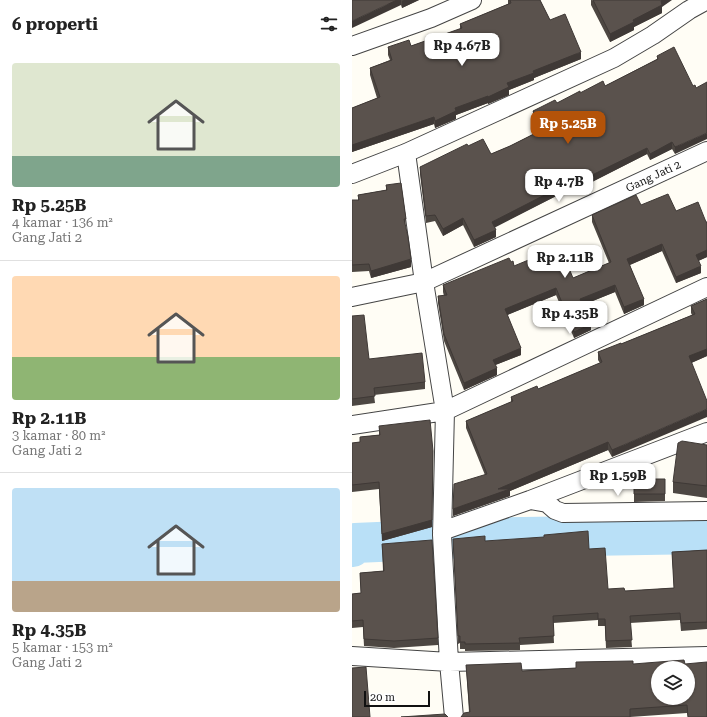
<!DOCTYPE html>
<html lang="id">
<meta charset="utf-8">
<style>
:root{--surface:#fff;--page:#f2f2f2;--text:#222;--muted:#767676;--line:#e0e0e0;--accent:#b45309}
body{margin:0;font-family:"Roboto Serif",serif;background:var(--page);color:var(--text);height:100vh;display:flex;flex-direction:column;font-size:15px;white-space:nowrap}
*{box-sizing:border-box;margin:0}
p{font-size:13px;color:var(--muted)}
.icon{flex:none;width:22px;height:22px;fill:none;stroke:currentColor;stroke-width:2;stroke-linecap:round;stroke-linejoin:round}
.map{position:relative;flex:1;overflow:hidden}
.sheet{display:flex;flex-direction:column;background:var(--surface);width:352px}
.sheet>*{flex:none}
.fabs{position:absolute;left:299px;top:661px;display:grid;gap:8px}
.fabs a{display:grid;place-items:center;width:44px;height:44px;border-radius:50%;background:var(--surface);box-shadow:0 1px 3px #0004;font-size:20px}
.scale{position:absolute;left:12px;bottom:10px;width:66px;box-sizing:border-box;padding-left:4px;border:2px solid #111;border-top:0;font-size:11px;line-height:14px;white-space:nowrap;color:#111;-webkit-text-stroke:3px #fff;paint-order:stroke}
.price{position:absolute;translate:-50% -34px;padding:0 9px;border-radius:8px;background:#fff;color:#222;font-size:13px;line-height:26px;filter:drop-shadow(0 1px 2px #0008)}
.price::after{content:'';position:absolute;left:50%;top:24px;width:12px;height:9px;margin-left:-6px;background:inherit;clip-path:polygon(0 0,100% 0,50% 100%)}
.price.active{background:var(--accent);color:#fff}
ul{padding:0;list-style:none}
li{display:grid;align-content:center;gap:8px;height:212px;padding:0 12px}
li+li{border-top:1px solid var(--line)}
li span{display:grid;place-items:center;height:124px;border-radius:4px;color:#555}
li>.icon{margin-inline-start:auto}
span .icon{width:72px;height:72px;fill:#fffc;stroke-width:1}
li b{font-size:17px}
h2{display:flex;justify-content:space-between;align-items:center;height:48px;padding:0 12px;font-size:17px}
main{display:flex;flex:1;min-height:0}
.map>svg:first-child{display:block}
.lines{fill:none;stroke-linecap:round;stroke-linejoin:round}
.river{stroke:#b9e0f7;stroke-width:40}
.minor-casing{stroke:#444;stroke-width:20}
.minor{stroke:#fff;stroke-width:18}
.wall{fill:#4d4742}
.shaded-wall{fill:#3f3936}
.building{fill:#5a524d;stroke:#3f3936;fill-rule:evenodd}
.labels{text-anchor:middle;stroke-width:4;stroke-linejoin:round;paint-order:stroke}
.street-label{font-size:11px;fill:#111;stroke:#fff}
</style>
<main>
<section class="sheet">
<h2>6 properti<svg class="icon" aria-label="filters" viewBox="0 0 24 24"><path d="M4 7h16M4 17h16"/><circle cx="9" cy="7" r="2"/><circle cx="15" cy="17" r="2"/></svg></h2>
<ul>
<li><span style="background:linear-gradient(#dfe7d0 75%,#7fa58c 0)"><svg class="icon" aria-label="home" viewBox="0 0 24 24"><path d="M3 11l9-7 9 7M6 9v11h12V9"/></svg></span><div><b>Rp 5.25B</b><p>4 kamar · 136 m²</p><p>Gang Jati 2</p></div></li>
<li><span style="background:linear-gradient(#ffd9b3 65%,#8fb573 0)"><svg class="icon" aria-label="home" viewBox="0 0 24 24"><path d="M3 11l9-7 9 7M6 9v11h12V9"/></svg></span><div><b>Rp 2.11B</b><p>3 kamar · 80 m²</p><p>Gang Jati 2</p></div></li>
<li><span style="background:linear-gradient(#bfe0f5 75%,#b9a48a 0)"><svg class="icon" aria-label="home" viewBox="0 0 24 24"><path d="M3 11l9-7 9 7M6 9v11h12V9"/></svg></span><div><b>Rp 4.35B</b><p>5 kamar · 153 m²</p><p>Gang Jati 2</p></div></li>
</ul>
</section>
<div class="map">
<svg width="355" height="717" viewBox="0 0 355 717">
<rect width="100%" height="100%" fill="#fffdf5"/>
<g class="lines">
<path class="river" d="M0,547L3,543L118,538L355,534"/>
<g class="minor-casing">
<path id="minor" d="M0,46L79,18L120,0
M54,153L72,282L93,411L90,535L97,662L102,717
M0,174L54,153L262,58L301,35L337,10L355,0
M0,297L72,282L355,151
M0,425L93,411L355,287
M178,500L195,503L203,510L211,513L355,511
M90,531L178,500L355,432
M0,656L97,662L355,656"/>
</g>
<use href="#minor" class="minor"/>
</g>
<path class="wall" d="M0,0H67L50,8L49,5Z
M156,0H188L198,20L229,59L182,78V80L157,90V95L136,104V103L104,115V119L83,128L82,124L0,152V108L25,98L18,75V68L38,60L36,55V47L59,46L108,29V24L156,4Z
M239,0L310,7V13L282,27V30L258,42L239,5Z
M305,56L341,86L323,154L320,149L298,160L295,154L236,184V185L218,194L216,190L142,227L144,237L122,247L111,225L91,236L83,221L74,223L68,174V167L116,146L139,154L158,146L187,131L181,118V111L205,103L228,93L253,86L305,59Z
M34,185L54,219L53,226L59,267L19,278L17,271L0,272V200H6V195L34,190Z
M289,205L324,211L354,222H355V257L346,261L349,273L324,283L310,251L278,265L292,305L272,314L263,292L231,305L239,330L222,338L204,295L155,315L169,355L143,365L145,375L112,390L92,341L86,303V296H92L91,292V285L159,262L162,266L221,278L257,263L240,222V215Z
M355,299V356L339,363L260,457L256,450L158,491V496L101,516L133,475L114,428V421L159,402V397L186,389L248,363L246,360V352L269,344L340,315L339,313V306Z
M0,316L17,359L73,382V389L22,395L23,403L0,406Z
M27,426L80,527L30,541L27,489L0,492V443L8,442V437L27,435Z
M355,445V498L321,493V482Z
M282,479H313V501L282,502Z
M101,539L133,541L237,549L256,589L273,591L322,588L320,552L355,550V629L329,631L328,620L278,623L280,647L254,648L253,626H246V620L201,623L202,643L168,645V650L113,651V649H108V643L106,644Z
M30,544L86,638V645L42,648L12,646L11,627L0,628V594L9,593L8,573L31,571Z
M224,662L281,664H333L355,717H336L335,713L278,717L117,712L114,665L170,671L224,668Z"/>
<path class="shaded-wall" d="M45,0H49V5L0,28V21Z
M52,0H67L50,8V1Z
M310,0H320L310,7V13L282,27V30L258,42V34L281,20Z
M229,52V59L182,78V80L157,90V95L136,104V97L155,83L181,71Z
M136,96V103L104,115V119L83,128V121L103,108Z
M82,117V124L0,152V145Z
M355,133V139L323,154V147Z
M320,142V149L298,160V154Z
M295,148V154L236,184V185L218,194V188L236,177Z
M216,183V190L140,229V222Z
M111,218V225L91,236V229Z
M144,230V237L122,247V240Z
M310,244V251L275,266V259Z
M355,250V257L344,262V255Z
M59,259V267L19,278V271Z
M349,266V273L324,283V277Z
M263,285V292L228,306V299Z
M204,288V295L153,316V309Z
M292,299V305L272,314V307Z
M239,324V330L222,338V332Z
M169,348V355L141,366V360Z
M355,349V356L337,364V356Z
M145,368V375L112,390V383Z
M355,409V417L260,457V450Z
M256,442V450L158,491V496L101,516V509L146,489Z
M81,451L80,527L30,541V534Z"/>
<path class="building" d="M0,0H45L0,21Z
M158,0H188L198,20L213,14L229,52L181,71L182,73L155,83L157,87L136,97V96L103,108L104,111L83,121L82,117L0,145V108L28,97L18,68L40,60L36,47L57,40L59,46L110,28L108,24L159,3Z
M241,0H310L309,1L310,5L281,20L282,22L258,34Z
M322,47L341,86L343,85L344,88L355,82V133L323,147L320,142L298,154L295,148L236,177V178L218,188L216,183L140,222L144,230L122,240L111,218L91,229L83,215L74,216L68,167L115,144L116,146L131,139L139,154L158,146L190,130L181,111L203,100L205,103L228,91V93L251,81L253,86L306,59L305,56Z
M49,183L54,219H52L56,237L59,259L19,271L17,264L0,265V200H7L6,195L35,190L34,185Z
M316,194L324,211L346,202L354,222H355V250L344,255L349,266L324,277L310,244L275,259L292,299L272,307L263,285L228,299L239,324L222,332L204,288L153,309L169,348L141,360L145,368L112,383L92,334L86,296L95,295L91,285L157,258L159,262L161,261L162,266L208,247L221,278L259,262L240,215L284,195L289,205Z
M355,299V349L337,356L355,401V409L260,450L256,442L146,489H158L101,509L102,484L135,474L114,421L161,401L159,397L185,386L186,389L250,362L246,352L269,343V344L343,314L339,306Z
M12,315L17,359L70,353L73,382L22,388L23,396L0,399V316Z
M78,420L81,451L80,520L30,534L27,482L0,485V443L8,442V437L28,435L27,426Z
M330,441L355,445V486L321,482L326,443Z
M282,479H313V494H282Z
M236,531L237,549L253,548L256,589L272,588L273,591L322,588L320,552L355,550V622L329,623L328,613L278,616L280,640L254,641L253,619H246V613L201,616L202,636L167,638L168,643L113,644V642H108V636H106L101,539L133,536V541L192,537V535Z
M80,540L86,638L42,641L12,639L11,620L0,621V594L9,593L8,573L32,571L30,544Z
M332,660L333,664L355,662V717H336L335,705L278,709V717H109L112,713L118,712L114,665L169,663L170,671L224,668V662L281,661V664ZM306,668H336V698H306Z
M14,667L18,717H0V668Z
M93,714L96,717H49Z"/>
<g class="labels">
<g class="street-label">
<text transform="translate(301 176) rotate(-25)" y="4">Gang Jati 2</text>
</g>
</g>
</svg>
<div class="fabs">
<a><svg class="icon" aria-label="layers" viewBox="0 0 24 24"><path d="M12 4l9 5-9 5-9-5zM3 14l9 5 9-5"/></svg></a>
</div>
<div class="scale">20 m</div>
<b class="price" style="left:110px;top:67px">Rp 4.67B</b>
<b class="price active" style="left:216px;top:145px">Rp 5.25B</b>
<b class="price" style="left:207px;top:203px">Rp 4.7B</b>
<b class="price" style="left:213px;top:279px">Rp 2.11B</b>
<b class="price" style="left:218px;top:335px">Rp 4.35B</b>
<b class="price" style="left:266px;top:497px">Rp 1.59B</b>
</div>
</main>
